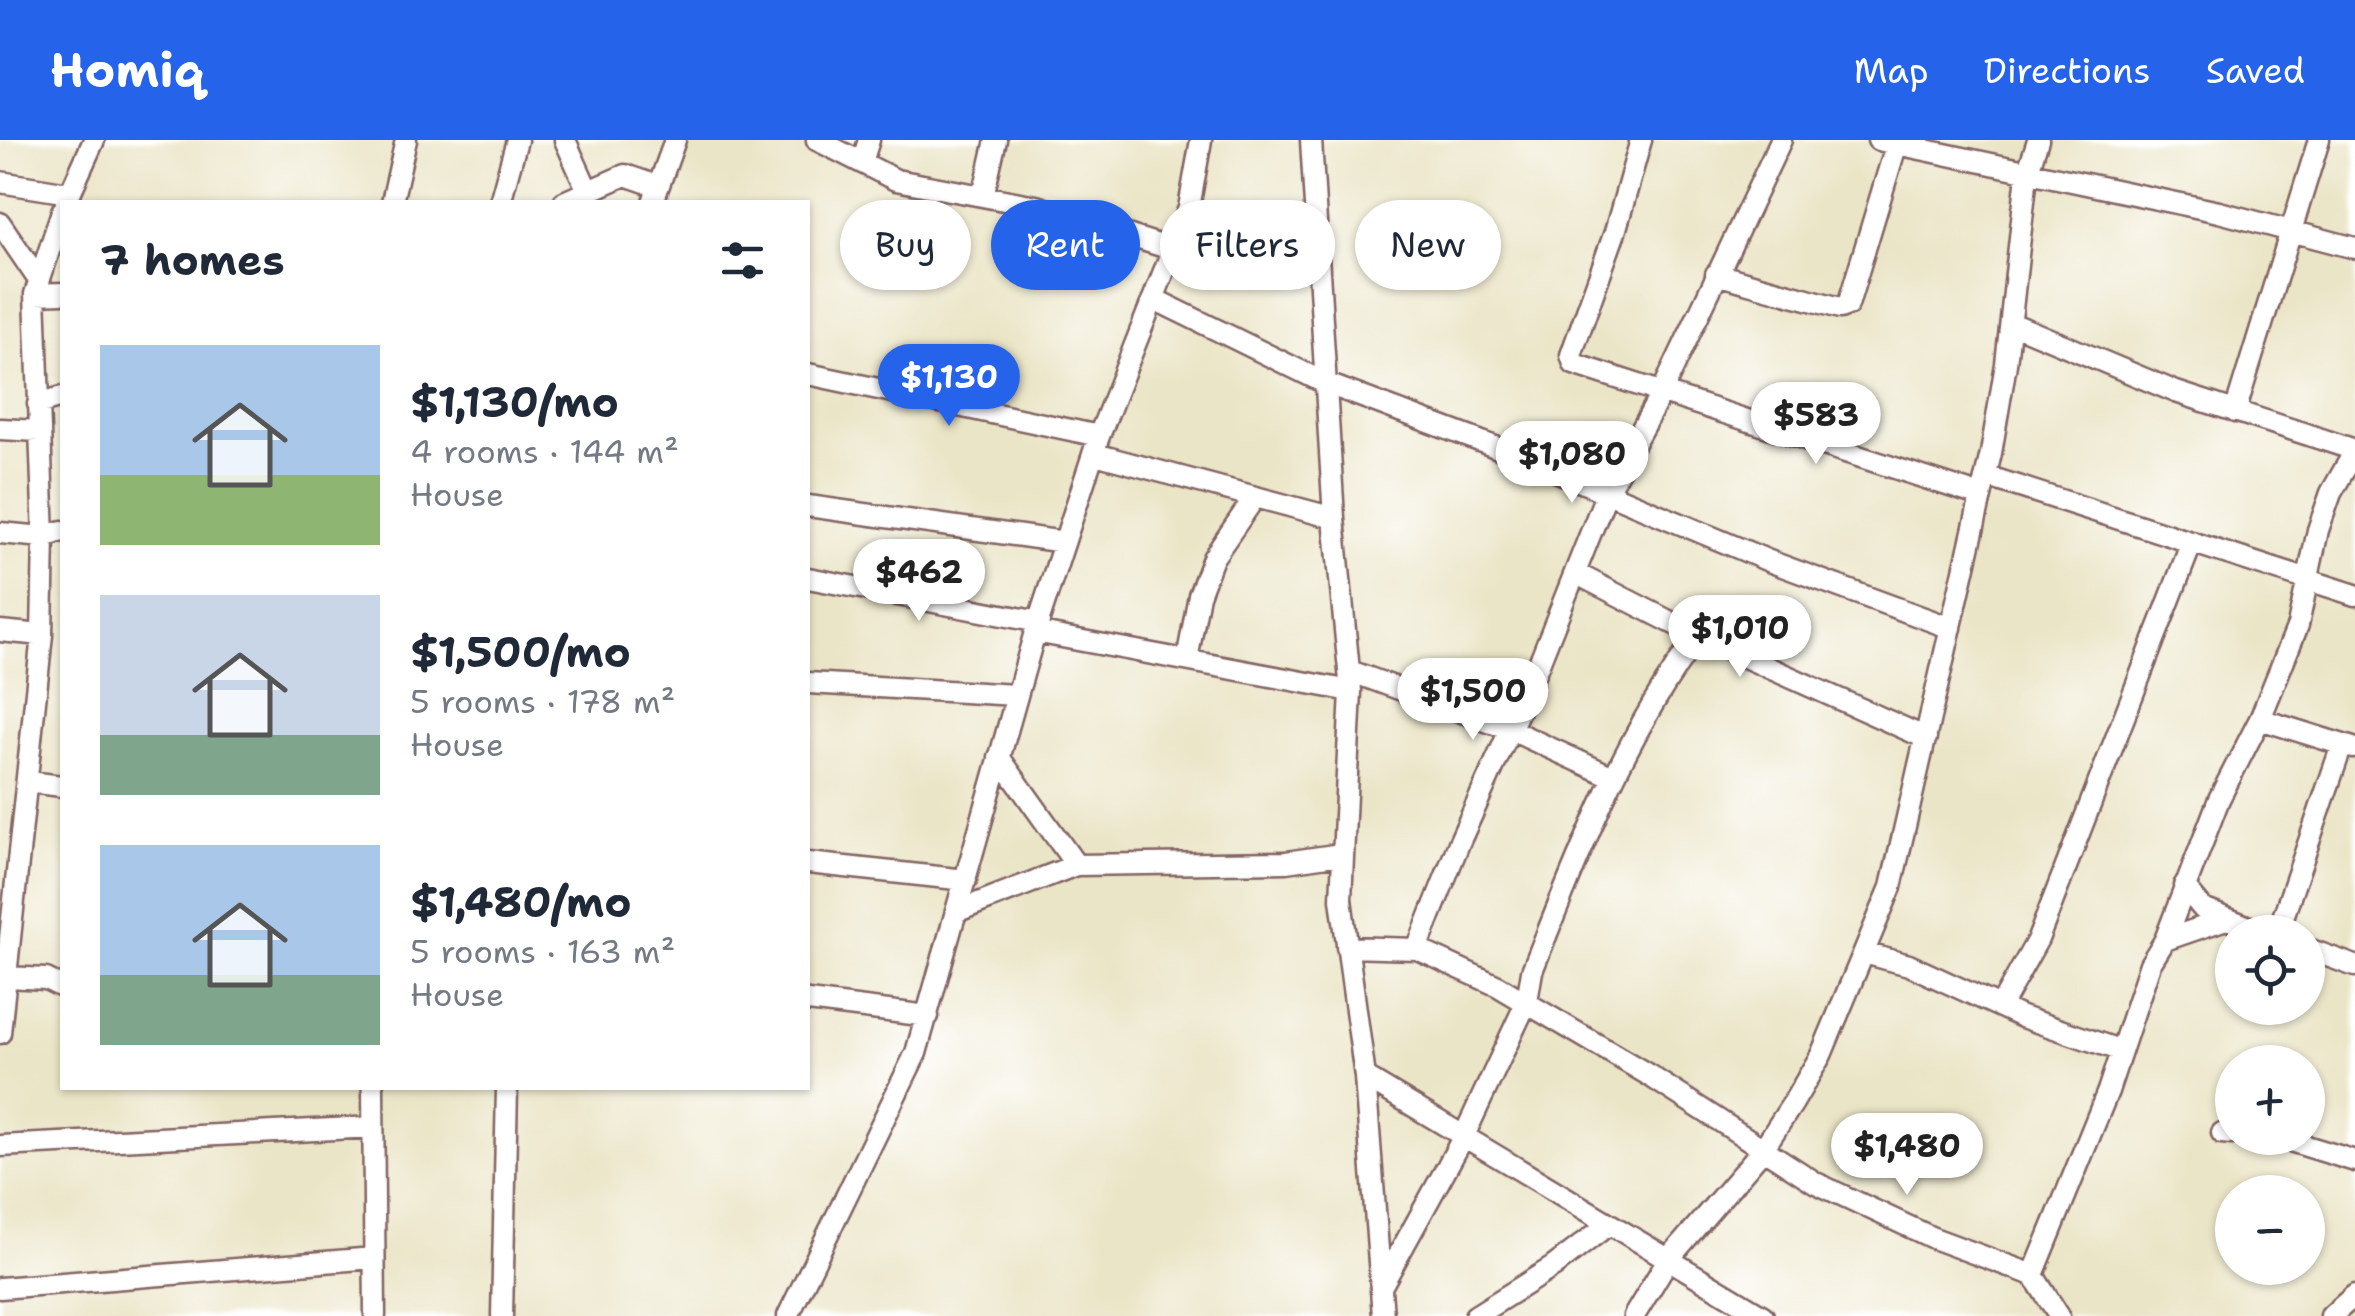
<!DOCTYPE html>
<meta charset="utf-8">
<style>
:root{--surface:#fff;--page:#f2f2f3;--text:#1f2937;--muted:#747a83;--accent:#2563eb}
body{margin:0;font-family:"Shantell Sans",sans-serif;background:var(--page);color:var(--text);height:100vh;display:flex;flex-direction:column;font-size:38px;white-space:nowrap}
*{box-sizing:border-box;margin:0}
p{font-size:32px;color:var(--muted)}
.icon{flex:none;width:55px;height:55px;fill:none;stroke:currentColor;stroke-width:2;stroke-linecap:round;stroke-linejoin:round}
.map{position:relative;flex:1;overflow:hidden}
.side{position:absolute;left:60px;top:60px;width:750px;height:890px;display:flex;flex-direction:column;background:var(--surface);border-radius:0px;box-shadow:0 2px 8px #0004}
.side>*{flex:none}
.banner{position:absolute;left:840px;top:60px;width:950px;height:90px;display:flex;gap:20px}
.tools{position:absolute;left:2215px;top:775px;display:grid;gap:20px}
.tools a{display:grid;place-items:center;width:110px;height:110px;border-radius:50%;background:var(--surface);box-shadow:0 2px 8px #0004;font-size:50px}
.price{position:absolute;translate:-50% -85px;padding:0 22px;border-radius:35px;background:#fff;color:#222;font-size:32px;line-height:65px;filter:drop-shadow(0 2px 5px #0008)}
.price::after{content:'';position:absolute;left:50%;top:60px;width:30px;height:22px;margin-left:-15px;background:inherit;clip-path:polygon(0 0,100% 0,50% 100%)}
.price.current{background:var(--accent);color:#fff}
ul{padding:0;list-style:none}
li{display:flex;align-items:center;gap:30px;height:250px;padding:0 40px}
li span{display:grid;place-items:center;flex:none;width:280px;height:200px;border-radius:0px;color:#555}
li>.icon{margin-inline-start:auto}
span .icon{width:120px;height:120px;fill:#fffc;stroke-width:1}
li b{font-size:42px}
h2{display:flex;justify-content:space-between;align-items:center;height:120px;padding:0 40px;font-size:42px}
.chip{padding:0 35px;border-radius:45px;background:var(--surface);box-shadow:0 2px 8px #0004;font-size:35px;line-height:90px}
.chip.current{background:var(--accent);color:#fff}
header{display:flex;align-items:center;gap:60px;box-sizing:border-box;height:140px;padding:0 50px;background:var(--accent);color:#fff}
header strong{font-size:48px}
nav{display:flex;gap:55px;margin-inline-start:auto;font-size:35px}
.map>svg:first-child{display:block}
.lines{fill:none;stroke-linecap:round;stroke-linejoin:round}
.minor-casing{stroke:#826462;stroke-width:25}
.minor{stroke:#fff;stroke-width:20}
</style>
<header>
<strong>Homiq</strong>
<nav><a>Map</a><a>Directions</a><a>Saved</a></nav>
</header>
<div class="map">
<svg width="2355" height="1176" viewBox="0 0 2355 1176">
<rect width="100%" height="100%" fill="#fff"/>
<filter id="ink" filterUnits="userSpaceOnUse"><feTurbulence type="fractalNoise" baseFrequency=".01" numOctaves="2"/><feDisplacementMap in="SourceGraphic" scale="20" xChannelSelector="R" yChannelSelector="G"/><feConvolveMatrix kernelMatrix="1 2 1 2 8 2 1 2 1" color-interpolation-filters="sRGB"/></filter>
<filter id="wash" filterUnits="userSpaceOnUse"><feTurbulence type="fractalNoise" baseFrequency=".0048" numOctaves="4" result="noise"/><feDisplacementMap in="SourceGraphic" scale="40" xChannelSelector="R" yChannelSelector="G"/><feGaussianBlur stdDeviation="2.25" result="paint"/><feColorMatrix in="noise" values="0 0 0 0 0 0 0 0 0 0 0 0 0 0 0 0 0 1.4 0 .05"/><feComposite in="paint" operator="in"/></filter>
<g filter="url(#wash)">
<rect width="100%" height="100%" fill="#ebe5c7"/>
</g>
<g filter="url(#ink)">
<g class="lines">
<g class="minor-casing">
<path id="minor" d="M565,0L587,49
M817,0L896,40L1036,66L1174,110
M1311,0L1334,378L1351,551L1341,759L1365,937L1383,1176
M1641,0L1615,92L1571,215L1574,224L1981,356
M1878,0L2219,72L2355,108
M862,22L869,0
M0,42L69,53
M983,56L996,0
M66,62L94,0
M392,62L406,0
M500,62L517,0
M564,62L625,35L657,46
M653,62L675,0
M0,83L38,139
M1716,134L1840,168L1848,165L1896,6
M35,154L62,153
M1156,160L1325,243L1522,317L1769,421L1951,488
M2011,183L2176,252L2355,310
M808,234L1099,296
M38,264L62,257
M2235,272L2319,0
M0,289L39,291
M1095,314L1334,378
M1986,336L2355,455
M808,366L1064,402
M0,393L44,397L62,391
M1577,434L1698,496L1926,598
M808,438L1039,482
M0,491L42,495
M1035,492L1351,551
M1187,520L1199,455L1213,418L1255,357
M1350,531L1511,590L1611,636
M808,543L1016,555
M2260,579L2353,608
M999,617L1076,725
M29,642L62,646
M808,723L966,740
M2184,746L2203,769L2262,792
M958,771L1076,725L1286,722L1341,714
M2278,792L2342,605
M2165,800L2226,779
M1347,807L1417,809L1498,846L1647,934L1816,1043L1933,1098L2033,1135L2059,1176
M1417,809L1459,703L1530,546L1607,352L1661,254L1781,0
M2308,809L2355,826
M1864,813L1909,825L2022,877L2119,910
M7,837L46,839L62,847
M808,861L928,876
M2001,865L2038,799L2192,402
M0,893L42,495L44,397L35,154L62,71
M1365,937L1763,1176
M373,948L375,1176
M2222,993L2232,994
M2262,998L2290,1001L2355,1021
M0,1006L373,987
M2033,1135L2108,951L2150,824L2165,800L2219,659L2260,579L2298,485L2318,390L2331,353L2355,311
M1381,1147L1464,996L1527,861L1532,831C1579,714 1622,598 1698,496
M0,1148L374,1118
M502,1176L507,948
M788,1176L916,913L1035,492L1099,296L1189,68L1201,0
M1475,1176L1553,1127L1609,1084
M1634,1176L1667,1121L1763,1009L1793,963L1821,915L1891,747L1991,313L2006,224L2027,34L2038,0
M2331,1176L2355,1155"/>
</g>
<use href="#minor" class="minor"/>
</g>
</g>
</svg>
<div class="tools">
<a><svg class="icon" aria-label="locate" viewBox="0 0 24 24"><circle cx="12" cy="12" r="6"/><path d="M12 2v4M12 18v4M2 12h4M18 12h4"/></svg></a>
<a>+</a>
<a>−</a>
</div>
<b class="price current" style="left:949px;top:289px">$1,130</b>
<b class="price" style="left:1816px;top:327px">$583</b>
<b class="price" style="left:1572px;top:366px">$1,080</b>
<b class="price" style="left:919px;top:484px">$462</b>
<b class="price" style="left:1740px;top:540px">$1,010</b>
<b class="price" style="left:1473px;top:603px">$1,500</b>
<b class="price" style="left:1907px;top:1058px">$1,480</b>
<div class="banner">
<a class="chip">Buy</a>
<a class="chip current">Rent</a>
<a class="chip">Filters</a>
<a class="chip">New</a>
</div>
<section class="side">
<h2>7 homes<svg class="icon" aria-label="filters" viewBox="0 0 24 24"><path d="M4 7h16M4 17h16"/><circle cx="9" cy="7" r="2"/><circle cx="15" cy="17" r="2"/></svg></h2>
<ul>
<li><span style="background:linear-gradient(#a9c7e8 65%,#8fb573 0)"><svg class="icon" aria-label="home" viewBox="0 0 24 24"><path d="M3 11l9-7 9 7M6 9v11h12V9"/></svg></span><div><b>$1,130/mo</b><p>4 rooms · 144 m²</p><p>House</p></div></li>
<li><span style="background:linear-gradient(#c9d6e8 70%,#7fa58c 0)"><svg class="icon" aria-label="home" viewBox="0 0 24 24"><path d="M3 11l9-7 9 7M6 9v11h12V9"/></svg></span><div><b>$1,500/mo</b><p>5 rooms · 178 m²</p><p>House</p></div></li>
<li><span style="background:linear-gradient(#a9c7e8 65%,#7fa58c 0)"><svg class="icon" aria-label="home" viewBox="0 0 24 24"><path d="M3 11l9-7 9 7M6 9v11h12V9"/></svg></span><div><b>$1,480/mo</b><p>5 rooms · 163 m²</p><p>House</p></div></li>
</ul>
</section>
</div>
